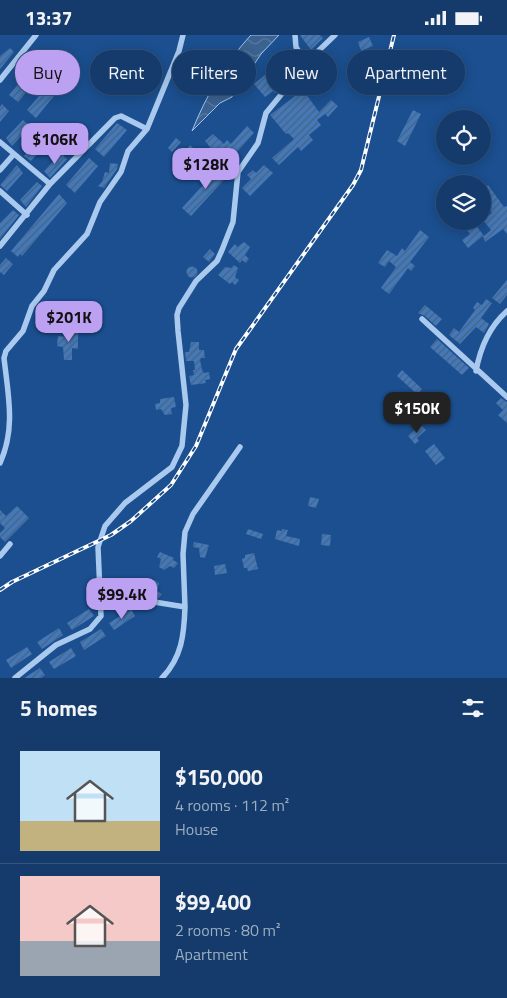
<!DOCTYPE html>
<meta charset="utf-8">
<style>
:root{--surface:#143b6b;--page:#214673;--text:#f1f3f6;--muted:#9dadc1;--line:#33557e;--accent:#bca0f2}
body{margin:0;font-family:"Titillium Web",sans-serif;background:var(--page);color:var(--text);height:100vh;display:flex;flex-direction:column;font-size:19px;white-space:nowrap}
*{box-sizing:border-box;margin:0}
p{font-size:16px;color:var(--muted)}
.icon{flex:none;width:28px;height:28px;fill:none;stroke:currentColor;stroke-width:2;stroke-linecap:round;stroke-linejoin:round}
.map{position:relative;height:643px;overflow:hidden}
.panel{display:flex;flex-direction:column;background:var(--surface);flex:1}
.panel>*{flex:none}
.banner{position:absolute;left:15px;top:15px;width:478px;height:45px;display:flex;gap:10px}
.controls{position:absolute;left:436px;top:75px;display:grid;gap:10px}
.controls a{display:grid;place-items:center;width:55px;height:55px;border-radius:50%;background:var(--surface);box-shadow:0 2px 12px #0003,0 0 0 1px var(--line);font-size:25px}
.price{position:absolute;translate:-50% -42px;padding:0 11px;border-radius:10px;background:var(--accent);color:#111;font-size:16px;line-height:32px;filter:drop-shadow(0 1px 2px #0008)}
.price::after{content:'';position:absolute;left:50%;top:30px;width:15px;height:11px;margin-left:-8px;background:inherit;clip-path:polygon(0 0,100% 0,50% 100%)}
.price.on{background:#222;color:#fff}
ul{padding:0;list-style:none}
li{display:flex;align-items:center;gap:15px;height:125px;padding:0 20px}
li+li{border-top:1px solid var(--line)}
li span{display:grid;place-items:center;flex:none;width:140px;height:100px;border-radius:0px;color:#555}
li>.icon{margin-inline-start:auto}
span .icon{width:60px;height:60px;fill:#fffc;stroke-width:1}
li b{font-size:21px}
h2{display:flex;justify-content:space-between;align-items:center;height:60px;padding:0 20px;font-size:21px}
.chip{padding:0 18px;border-radius:22px;background:var(--surface);box-shadow:0 2px 12px #0003,0 0 0 1px var(--line);font-size:18px;line-height:45px}
.chip.on{background:var(--accent);color:#111}
.status{display:flex;justify-content:space-between;align-items:center;height:35px;padding:0 25px;background:var(--surface);direction:ltr}
.status svg{height:14px;fill:currentColor}
.map>svg:first-child{display:block}
.water{fill:url(#water-waves);stroke:#9cc4f0}
.building{fill:url(#building-hatch)}
.lines{fill:none;stroke-linecap:round;stroke-linejoin:round}
.minor{stroke:#a9c9ee;stroke-width:5.5}
.rail-casing{stroke:#fff;stroke-width:4}
.rail{stroke:#1b4f8f;stroke-width:2;stroke-dasharray:5.5;stroke-linecap:butt}
</style>
<div class="status"><b>13:37</b><svg viewBox="0 0 49 12"><path d="M0 12V9h3v3zM5 12V6h3v6zM10 12V3h3v9zM15 12V0h3v12zM26 1h20v11H26zM47 4h2v5h-2z"/></svg></div>
<div class="map">
<svg width="507" height="643" viewBox="0 0 507 643">
<defs>
<pattern id="water-waves" width="16" height="10" patternUnits="userSpaceOnUse" patternTransform="scale(1.25)"><rect width="16" height="10" fill="#3c6290"/><path d="M0 5q4-4 8 0t8 0" fill="none" stroke="#597aa1"/></pattern>
<pattern id="building-hatch" width="6" height="6" patternUnits="userSpaceOnUse" patternTransform="scale(1.25)"><rect width="6" height="6" fill="#4478b7"/><path d="M-1 1l2-2M0 6l6-6M5 7l2-2" fill="none" stroke="#486282"/></pattern>
</defs>
<rect width="100%" height="100%" fill="#1b4f8f"/>
<path class="water" d="M251,0H279L261,19L247,40L237,42L232,62L220,68L192,96C206,61 225,28 251,0Z"/>
<path class="building" d="M300,0H320L323,3L311,15Z
M369,2L373,11L361,16L358,7Z
M10,13L14,17L0,34V21Z
M276,31L287,44L278,52V56L275,58L273,56L265,62L254,49Z
M31,33L40,41L18,67L9,60Z
M50,48L58,56L36,83L27,75Z
M303,55L319,77L331,65L338,71L328,82L325,79L317,85L321,90L309,100L313,105L301,116L298,112L279,130L272,123L294,104L288,98L286,99L270,80Z
M2,69L9,76L0,87V72Z
M413,75L421,79L405,111L397,106Z
M23,85L30,91L12,111L6,103Z
M117,88L127,95L104,122L95,114Z
M247,91L254,98L236,118L238,120L233,126L230,123L228,125L219,116L197,140L183,128L180,131L176,128L190,110L202,122L210,112L205,106L213,99L224,109L227,105L231,109Z
M41,100L48,108L31,126L24,121Z
M176,103L181,107L172,117L168,113Z
M61,118L67,124L50,143L44,136Z
M89,123L98,131L75,158L66,150Z
M110,128L118,129L117,134L104,153L98,151L102,147L105,137L109,138Z
M222,129L231,137L191,181L182,173Z
M17,130L23,138L7,156L0,150Z
M264,130L273,138L250,161L242,153L251,144L247,140L253,135L256,138Z
M37,147L42,151L26,172L20,165Z
M488,150L504,172L507,171V199L503,194L485,207L483,201L468,213L462,205L470,199L461,186H473L484,201L491,195L483,185L492,178L482,166V153Z
M59,159L67,168L22,221L20,219L18,222L11,216Z
M13,175L19,180L0,204V188Z
M420,195L429,202L410,227L415,231L411,236L408,233L389,259L381,253L396,232L389,226L385,232L378,228L387,215L397,221L402,213L405,216Z
M244,207L250,212L245,220L249,224L246,228L242,225L240,228L228,217L235,209L237,212Z
M210,214L215,219L209,227L203,222Z
M6,223L13,229L4,240L0,237V230Z
M234,230L238,233L235,242L239,245L235,250L232,247L230,249L218,240L225,232L231,233Z
M186.5 237a5.5 5.5 0 1 1 11 0a5.5 5.5 0 1 1-11 0Z
M507,245V260L500,269L492,263Z
M486,264L492,268L481,283L489,289L484,298L476,292L460,309L449,300L454,293L459,297L475,275L473,273L477,267L482,270Z
M425,270L442,284L436,291L425,281L418,278Z
M68,293L78,294V314L72,313V325H64L63,312L57,311L58,301L67,302Z
M437,304L469,333L462,340L430,312Z
M191,307H199V315H204L205,323H201L200,325L202,335L204,338L209,337L210,344L205,345L206,348L191,350L189,341L194,340L193,335H195L194,326H186L185,317H189Z
M402,335L422,354L417,359L397,341Z
M174,362L176,372L171,373L172,379L165,380L161,374L156,375L155,369L160,368V364Z
M501,363L507,367V388L498,380L503,375L496,368Z
M420,389L426,395L417,403L419,406L415,409L408,401Z
M434,409L445,423L436,430L425,416Z
M310,462L319,464L316,473L308,471Z
M17,471L29,483L5,507L0,502V498L5,493L0,488V475L6,481Z
M248,494L263,499L261,504L246,499Z
M282,494L288,495L286,501L300,504L299,511L275,504L277,495L282,496Z
M322,499L331,500L330,511L321,510Z
M194,507L209,510L205,523L200,522L199,513L193,512Z
M160,517L174,523L173,525L178,528L174,533L170,531L164,535L159,532L161,524L157,522Z
M254,518L258,534L248,536L247,533H244L242,524L245,523V520Z
M225,529L227,538L215,540L214,531Z
M154,545L159,548L157,556L162,559L159,563L150,562L141,553L145,548L149,550Z
M89,574L94,581L72,595L67,588Z
M131,574L135,581L114,595L109,588Z
M59,593L63,600L42,614L37,607Z
M101,594L106,601L84,615L80,607Z
M27,612L32,619L11,633L6,625Z
M71,613L76,621L54,634L49,627Z
M40,633L45,640L41,643H24Z"/>
<g class="lines">
<path class="minor" d="M295,0L296,12L306,29
M0,45L36,0
M0,107L50,149
M0,135L14,119
M0,156L27,180
M0,211L50,149L115,83L121,81L147,94
M422,284L507,362
M476,336C480,314 490,291 507,276
M0,428C16,393 8,359 4,323L6,316L23,296L32,271L44,256L54,235L87,199L100,167L121,137L128,116L147,94L179,16L183,0
M0,521L10,509
M99,558L185,572C184,600 182,622 162,643
M185,572L183,519L185,497L193,479L240,412
M15,643L56,610L90,594L101,581L98,512L105,491L125,468L172,432L182,411L186,370L178,296L177,280L179,273L196,246L217,226L222,215L233,187L238,137L258,108L266,78L312,22L335,0"/>
<g class="rail-casing">
<path id="rail" d="M0,555L12,547L111,500L131,486L171,450L196,411L236,314L353,150L361,135L394,0"/>
</g>
<use href="#rail" class="rail"/>
</g>
</svg>
<div class="controls">
<a><svg class="icon" aria-label="locate" viewBox="0 0 24 24"><circle cx="12" cy="12" r="6"/><path d="M12 2v4M12 18v4M2 12h4M18 12h4"/></svg></a>
<a><svg class="icon" aria-label="layers" viewBox="0 0 24 24"><path d="M12 4l9 5-9 5-9-5zM3 14l9 5 9-5"/></svg></a>
</div>
<b class="price" style="left:55px;top:130px">$106K</b>
<b class="price" style="left:206px;top:155px">$128K</b>
<b class="price" style="left:69px;top:308px">$201K</b>
<b class="price on" style="left:417px;top:399px">$150K</b>
<b class="price" style="left:122px;top:585px">$99.4K</b>
<div class="banner">
<a class="chip on">Buy</a>
<a class="chip">Rent</a>
<a class="chip">Filters</a>
<a class="chip">New</a>
<a class="chip">Apartment</a>
</div>
</div>
<section class="panel">
<h2>5 homes<svg class="icon" aria-label="filters" viewBox="0 0 24 24"><path d="M4 7h16M4 17h16"/><circle cx="9" cy="7" r="2"/><circle cx="15" cy="17" r="2"/></svg></h2>
<ul>
<li><span style="background:linear-gradient(#bfe0f5 70%,#c2b280 0)"><svg class="icon" aria-label="home" viewBox="0 0 24 24"><path d="M3 11l9-7 9 7M6 9v11h12V9"/></svg></span><div><b>$150,000</b><p>4 rooms · 112 m²</p><p>House</p></div></li>
<li><span style="background:linear-gradient(#f6c9c9 65%,#9aa5b1 0)"><svg class="icon" aria-label="home" viewBox="0 0 24 24"><path d="M3 11l9-7 9 7M6 9v11h12V9"/></svg></span><div><b>$99,400</b><p>2 rooms · 80 m²</p><p>Apartment</p></div></li>
</ul>
</section>
